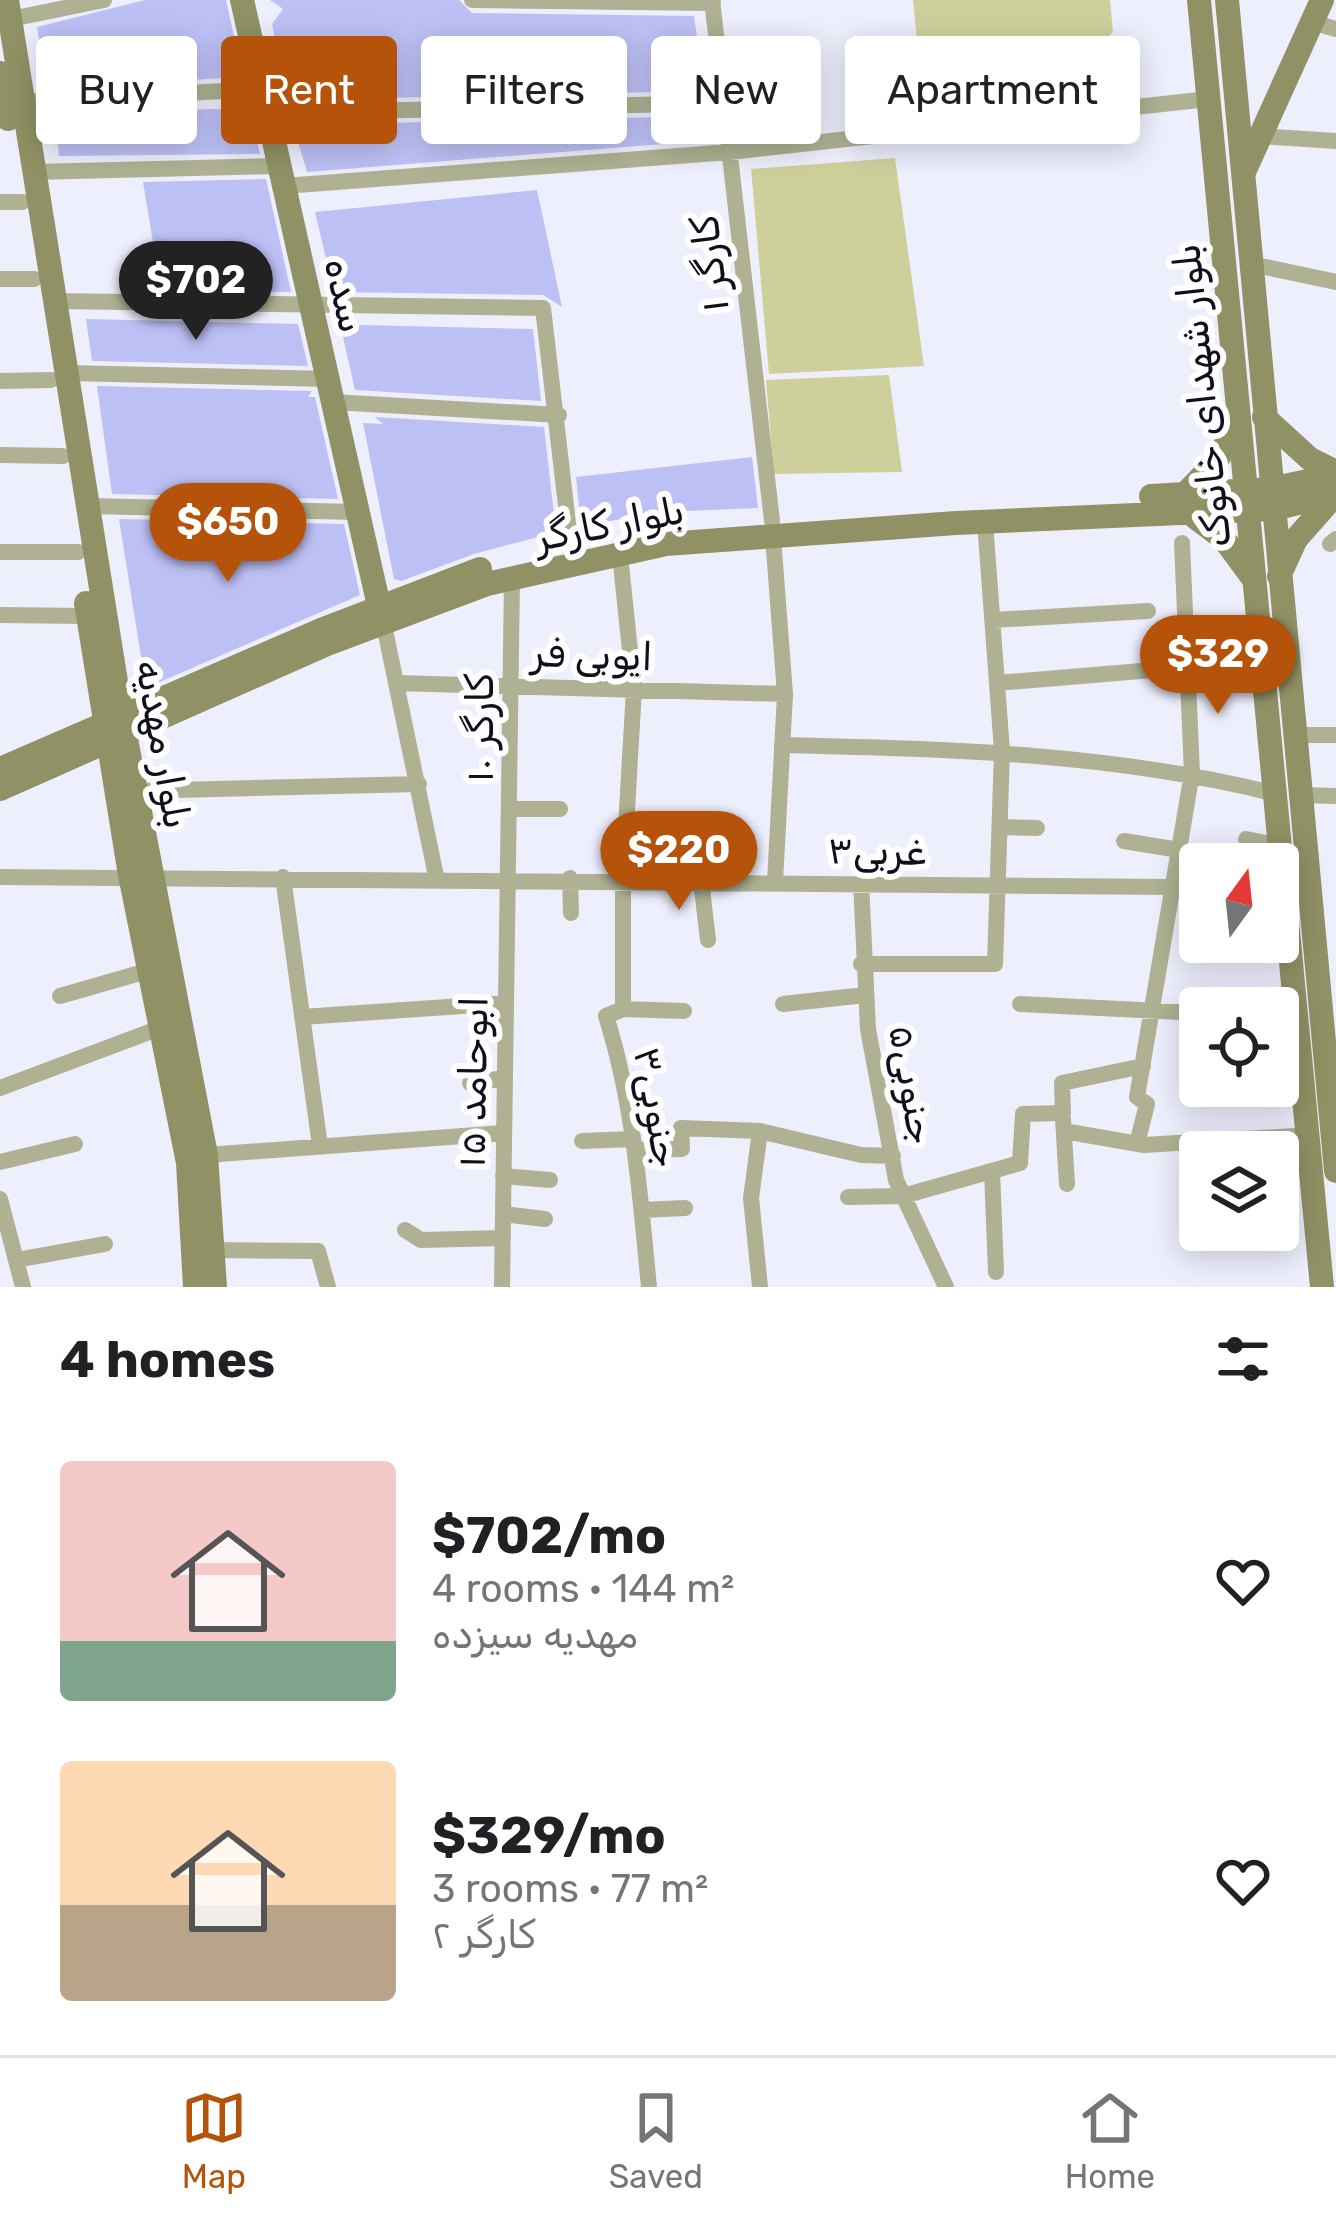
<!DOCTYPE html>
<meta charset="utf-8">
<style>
:root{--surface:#fff;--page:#f2f2f2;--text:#202124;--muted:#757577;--line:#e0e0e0;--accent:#b45309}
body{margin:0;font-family:Rubik,"Noto Sans Arabic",sans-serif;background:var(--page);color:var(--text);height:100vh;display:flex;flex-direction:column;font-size:45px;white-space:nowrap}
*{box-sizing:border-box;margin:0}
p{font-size:39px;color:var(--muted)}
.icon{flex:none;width:66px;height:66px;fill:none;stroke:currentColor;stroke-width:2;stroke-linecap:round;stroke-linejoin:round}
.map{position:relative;height:1287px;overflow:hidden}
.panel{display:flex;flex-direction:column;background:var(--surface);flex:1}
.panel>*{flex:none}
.guide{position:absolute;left:36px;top:36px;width:1266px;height:108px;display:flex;gap:24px}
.needle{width:78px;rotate:15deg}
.controls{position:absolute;left:1179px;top:843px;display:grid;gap:24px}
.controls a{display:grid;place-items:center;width:120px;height:120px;border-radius:12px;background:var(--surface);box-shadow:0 6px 30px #0003;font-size:60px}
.price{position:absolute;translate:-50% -102px;padding:0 27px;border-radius:42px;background:var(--accent);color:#fff;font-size:39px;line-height:78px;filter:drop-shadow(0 3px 6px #0008)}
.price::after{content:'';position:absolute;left:50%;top:72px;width:36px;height:27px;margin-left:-18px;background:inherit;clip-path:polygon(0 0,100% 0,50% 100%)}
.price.selected{background:#222;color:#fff}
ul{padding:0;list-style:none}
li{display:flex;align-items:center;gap:36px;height:300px;padding:0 60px}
li span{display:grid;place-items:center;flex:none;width:336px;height:240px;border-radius:12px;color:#555}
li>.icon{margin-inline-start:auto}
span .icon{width:144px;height:144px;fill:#fffc;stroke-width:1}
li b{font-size:51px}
h2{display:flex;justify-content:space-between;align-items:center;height:144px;padding:0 60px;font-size:51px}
.chip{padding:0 42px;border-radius:12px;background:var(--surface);box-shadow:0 6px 30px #0003;font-size:42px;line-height:108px}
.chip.selected{background:var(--accent);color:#fff}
.tab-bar{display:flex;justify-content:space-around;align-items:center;height:168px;border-top:3px solid var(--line);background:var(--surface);font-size:33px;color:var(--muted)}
.tab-bar a{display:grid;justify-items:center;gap:6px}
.tab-bar .selected{color:var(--accent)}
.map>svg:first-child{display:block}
.green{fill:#ced09c}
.building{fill:#bdc0f5}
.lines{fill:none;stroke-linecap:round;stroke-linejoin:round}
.street{stroke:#afb192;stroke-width:16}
.secondary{stroke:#909164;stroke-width:24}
.labels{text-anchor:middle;stroke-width:12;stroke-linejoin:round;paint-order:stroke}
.street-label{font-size:39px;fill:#10101c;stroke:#fefefe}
</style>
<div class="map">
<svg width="1336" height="1287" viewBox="0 0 1336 1287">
<rect width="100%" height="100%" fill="#eeeffd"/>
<path class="green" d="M913,0H1110L1113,32C1050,94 990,114 918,50Z
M895,158L924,366L769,374L751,169Z
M889,375L902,472L774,474L766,380Z"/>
<path class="building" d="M145,0H226L243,77L47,88L37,27Z
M270,0H459L472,13L694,16L705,91L288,100L272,24L283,9Z
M1126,36L1131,95L1087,100L1086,88L1099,64Z
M209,109L250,110L260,154L59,156L55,120Z
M710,116L715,140L307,172L296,135V125Z
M266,179L291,292L161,290L143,182Z
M537,190L562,307L543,295L334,292L315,212Z
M86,319L298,324L308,366L92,361Z
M360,325L533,329L541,401L355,390L341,328Z
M97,386L312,391L308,397H315L338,499L112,494Z
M375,417L544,427L556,532L474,554L401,581L394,579L363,423L383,424Z
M752,457L758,508L662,512L581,526L576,477Z
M119,519L344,524L360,595L146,688Z"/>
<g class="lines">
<path class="street" d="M472,0L713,3
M712,0L772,521
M11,19L104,0
M1312,22L1336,29
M21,102L262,89
M268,113L724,103
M1259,136L1336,141
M33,172L279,166
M284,186L730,152L1208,99
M0,202H22
M1251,264L1336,282
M0,279H34
M54,301L543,308L571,549
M66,373L328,379
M0,381L51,380
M333,402L559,415
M0,455L63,456
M88,506L358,512
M773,537L785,694L775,882
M1330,544L1336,539
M0,552H78
M620,555L634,689L623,879V1009L606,1016C634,1104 640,1196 649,1287
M0,615L88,616
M993,620L1148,611
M384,625L436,876
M396,683L785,694
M997,683L1189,667
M1293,735H1336
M782,745C949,749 1113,753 1276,794
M136,791L419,784
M1299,795L1336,796
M512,809H560
M1001,827L1037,828
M1246,839L1282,846
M1124,841L1179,850
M0,877L1173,887
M283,877L320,1146
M570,878L571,913
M701,880L708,940
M861,882L868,1029L896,1180L946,1287
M861,964H995L1002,751L985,522
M60,996L147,971
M783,1004L865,995
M1020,1004L1200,1013
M623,1009L684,1011
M302,1017L506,1003
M470,1083L505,1078
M0,1088L160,1028
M1063,1119L1067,1184
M1064,1131L1144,1145L1310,1135
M582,1141L633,1139
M1137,1144L1147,1104L1137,1097L1192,773L1182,543
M635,1150L682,1149L681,1128L760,1131
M206,1155L503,1133
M0,1162L75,1144
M992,1171L996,1272
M503,1176L550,1180
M848,1197L903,1196L1020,1163L1023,1114L1063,1113L1062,1083L1143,1066
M0,1199L23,1287
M642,1210L685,1208
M503,1214L545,1219
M405,1230L421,1240L503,1238
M212,1250L318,1251L328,1287
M16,1260L105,1244
M502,1287L512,578
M760,1287L751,1198L760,1131L861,1155L893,1156"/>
<path class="secondary" d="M7,0L121,713L206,1155L215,1287
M242,0L379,606
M1199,0L1322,1287
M1227,0L1336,1171
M0,73L8,119
M1244,172L1322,0
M1264,417L1310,459L1336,472
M1185,494L1217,461L1236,423
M1151,496L1270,489L1336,475
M1187,511L1224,539L1252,577
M1279,576L1296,539L1333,497
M86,603L130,875L188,1163L195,1287
M0,769L321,630L480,569
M0,789L327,644L487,584L666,544L956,523L1273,509L1336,494"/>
</g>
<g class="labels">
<g class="street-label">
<text transform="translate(709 264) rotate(-97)" y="14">کارگر ۱</text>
<text transform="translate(346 295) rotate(77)" y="14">سده</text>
<text transform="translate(1201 396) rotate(-96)" y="14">بلوار شهدای خانوک</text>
<text transform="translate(609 523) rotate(-11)" y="14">بلوار کارگر</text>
<text transform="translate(592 654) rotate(2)" y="14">ایوبی فر</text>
<text transform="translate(479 728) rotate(-90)" y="14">کارگر ۱۰</text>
<text transform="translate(164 744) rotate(80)" y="14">بلوار مهدیه</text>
<text transform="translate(877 850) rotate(1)" y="14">غربی۳</text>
<text transform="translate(472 1082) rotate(-89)" y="14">ابوحامد ۱۵</text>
<text transform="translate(913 1084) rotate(80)" y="14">جنوبی۵</text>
<text transform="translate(658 1107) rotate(80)" y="14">جنوبی۳</text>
</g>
</g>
</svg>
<div class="controls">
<a><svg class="needle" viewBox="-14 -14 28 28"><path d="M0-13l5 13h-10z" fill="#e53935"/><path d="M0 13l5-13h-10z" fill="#757577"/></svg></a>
<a><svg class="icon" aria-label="locate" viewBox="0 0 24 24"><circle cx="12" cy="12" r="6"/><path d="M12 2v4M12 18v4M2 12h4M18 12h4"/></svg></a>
<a><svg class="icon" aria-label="layers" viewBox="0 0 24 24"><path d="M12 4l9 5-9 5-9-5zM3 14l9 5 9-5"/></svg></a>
</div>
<b class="price selected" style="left:196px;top:343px">$702</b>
<b class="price" style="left:228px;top:585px">$650</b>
<b class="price" style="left:1218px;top:717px">$329</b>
<b class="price" style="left:679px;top:913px">$220</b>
<div class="guide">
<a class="chip">Buy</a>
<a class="chip selected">Rent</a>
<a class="chip">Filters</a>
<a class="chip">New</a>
<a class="chip">Apartment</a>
</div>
</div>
<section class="panel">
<h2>4 homes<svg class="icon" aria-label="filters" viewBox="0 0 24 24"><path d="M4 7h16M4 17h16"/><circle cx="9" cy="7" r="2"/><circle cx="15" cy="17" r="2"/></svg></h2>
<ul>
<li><span style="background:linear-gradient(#f6c9c9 75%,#7fa58c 0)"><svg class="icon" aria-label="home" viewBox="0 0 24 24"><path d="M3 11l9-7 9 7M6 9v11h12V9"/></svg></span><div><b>$702/mo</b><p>4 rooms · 144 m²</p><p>مهدیه سیزده</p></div><svg class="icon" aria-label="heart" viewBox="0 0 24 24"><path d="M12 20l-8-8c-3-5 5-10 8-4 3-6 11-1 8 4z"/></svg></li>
<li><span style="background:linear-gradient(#ffd9b3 60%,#b9a48a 0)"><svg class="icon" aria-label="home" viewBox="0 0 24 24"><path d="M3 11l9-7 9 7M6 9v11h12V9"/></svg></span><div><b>$329/mo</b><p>3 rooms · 77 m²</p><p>کارگر ۲</p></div><svg class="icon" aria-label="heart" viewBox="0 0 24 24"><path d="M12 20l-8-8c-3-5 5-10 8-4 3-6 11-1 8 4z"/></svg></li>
</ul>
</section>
<nav class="tab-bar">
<a class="selected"><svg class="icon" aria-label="map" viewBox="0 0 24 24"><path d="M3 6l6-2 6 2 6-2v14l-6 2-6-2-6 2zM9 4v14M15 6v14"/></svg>Map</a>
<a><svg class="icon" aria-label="saved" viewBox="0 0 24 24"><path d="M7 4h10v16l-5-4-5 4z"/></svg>Saved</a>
<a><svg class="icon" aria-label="home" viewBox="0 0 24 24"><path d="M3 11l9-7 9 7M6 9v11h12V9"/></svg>Home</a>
</nav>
